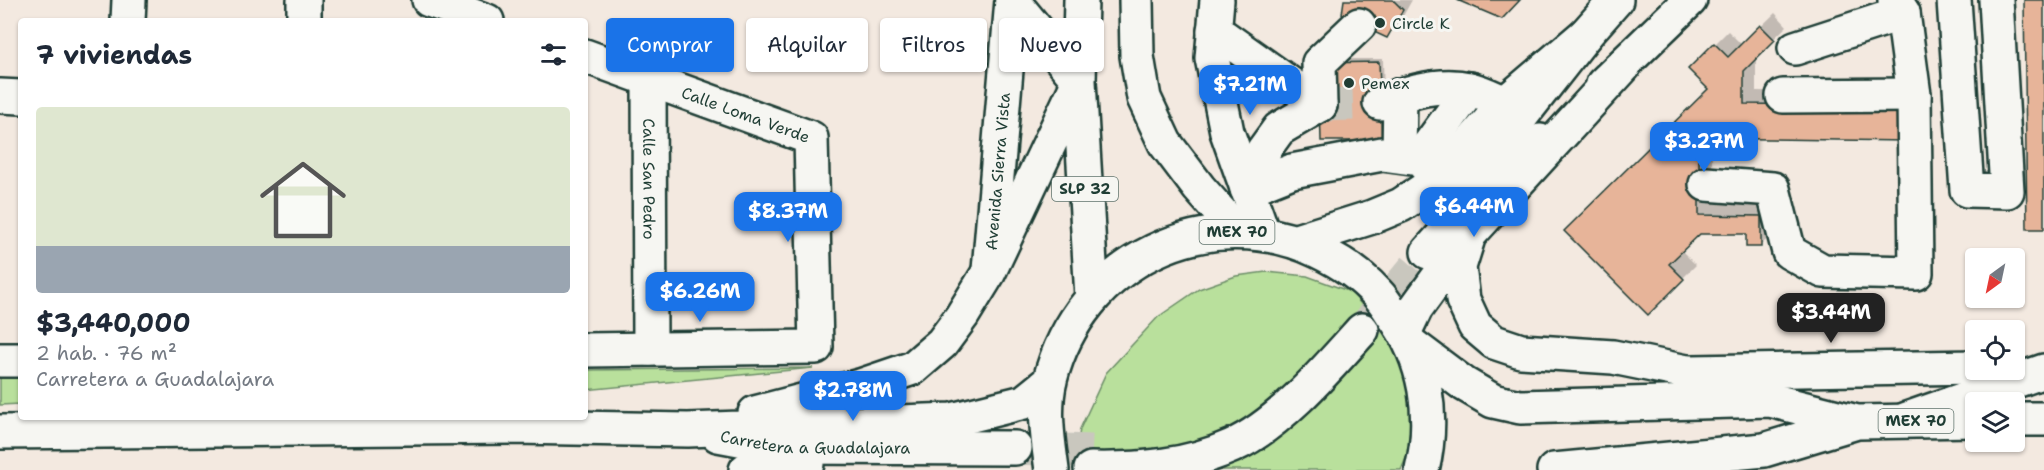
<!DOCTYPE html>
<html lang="es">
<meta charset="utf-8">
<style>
:root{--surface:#fff;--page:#f2f2f3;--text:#1f2937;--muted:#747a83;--accent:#1a73e8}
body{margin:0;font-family:"Shantell Sans",sans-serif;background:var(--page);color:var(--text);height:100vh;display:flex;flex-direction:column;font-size:22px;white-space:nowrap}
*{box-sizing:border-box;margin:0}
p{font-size:20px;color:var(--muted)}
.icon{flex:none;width:33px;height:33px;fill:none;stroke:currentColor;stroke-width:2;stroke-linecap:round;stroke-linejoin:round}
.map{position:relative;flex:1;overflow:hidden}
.drawer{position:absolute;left:18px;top:18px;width:570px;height:402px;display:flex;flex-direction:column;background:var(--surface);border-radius:6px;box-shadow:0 2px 4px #0004}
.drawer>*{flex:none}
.banner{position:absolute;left:606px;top:18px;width:570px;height:54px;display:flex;gap:12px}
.needle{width:39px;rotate:213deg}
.tools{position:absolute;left:1965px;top:248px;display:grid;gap:12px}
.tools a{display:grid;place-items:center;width:60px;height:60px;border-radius:6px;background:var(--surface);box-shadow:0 2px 4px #0004;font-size:30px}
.price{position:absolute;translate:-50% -51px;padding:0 14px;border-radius:12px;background:var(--accent);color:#fff;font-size:20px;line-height:39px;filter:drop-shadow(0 2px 3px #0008)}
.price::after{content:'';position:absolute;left:50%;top:36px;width:18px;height:14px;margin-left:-9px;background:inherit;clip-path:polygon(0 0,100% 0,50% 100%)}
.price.current{background:#222;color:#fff}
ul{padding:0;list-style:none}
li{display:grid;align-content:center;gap:12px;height:318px;padding:0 18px}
li span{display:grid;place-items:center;height:186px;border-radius:6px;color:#555}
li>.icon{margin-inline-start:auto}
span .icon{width:108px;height:108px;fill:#fffc;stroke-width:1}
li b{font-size:26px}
h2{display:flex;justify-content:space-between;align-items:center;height:72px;padding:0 18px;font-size:26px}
.chip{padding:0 21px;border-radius:6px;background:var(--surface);box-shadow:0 2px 4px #0004;font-size:21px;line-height:54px}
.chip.current{background:var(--accent);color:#fff}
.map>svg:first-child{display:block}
.green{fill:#b9e09c;stroke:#6c8e68;stroke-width:1.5}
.shadow{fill:#0003}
.building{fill:#e7b499;stroke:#1f3d34;stroke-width:1.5}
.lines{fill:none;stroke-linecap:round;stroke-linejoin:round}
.minor-tunnel{stroke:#c9c7be;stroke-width:33;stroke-dasharray:33 16;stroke-linecap:butt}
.minor-casing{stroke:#1f3d34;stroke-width:38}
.highway-casing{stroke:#1f3d34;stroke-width:38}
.minor{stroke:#f6f6f2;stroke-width:33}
.highway{stroke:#f6f6f2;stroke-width:33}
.poi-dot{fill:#1f3d34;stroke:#f6f6f2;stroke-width:2}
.labels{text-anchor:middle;stroke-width:6;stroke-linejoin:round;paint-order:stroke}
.shield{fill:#f6f6f2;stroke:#60746d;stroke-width:1.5}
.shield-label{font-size:15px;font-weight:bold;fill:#1f3d34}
.poi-label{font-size:16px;fill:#1f3d34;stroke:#f6f6f2;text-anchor:start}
.street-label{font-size:16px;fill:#1f3d34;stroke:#f6f6f2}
</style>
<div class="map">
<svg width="2044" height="470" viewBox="0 0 2044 470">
<rect width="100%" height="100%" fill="#f3e9e0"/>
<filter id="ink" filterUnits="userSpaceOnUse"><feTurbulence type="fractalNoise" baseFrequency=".0167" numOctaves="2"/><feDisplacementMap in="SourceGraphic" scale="12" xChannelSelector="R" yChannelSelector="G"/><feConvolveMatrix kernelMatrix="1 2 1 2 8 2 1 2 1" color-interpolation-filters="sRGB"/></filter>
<g filter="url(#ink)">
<path class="green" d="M1266,272L1307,276L1351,292L1399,349L1411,398L1409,451L1401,470H1077L1075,461L1080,429L1106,373L1158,317L1199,289L1236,276Z
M813,368L585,390V370Z
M0,375H21V404L0,405Z"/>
<path class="shadow" d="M1346,0H1412L1398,25L1387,36Z
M1775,13L1787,26L1756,56V91L1920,93L1712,137V202L1774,203V232L1761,245L1747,233L1699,232L1681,250L1696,265L1648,313L1710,89L1690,69L1728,31L1742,45Z
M1324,59H1383L1385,136L1381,140Z"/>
<path class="building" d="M1344,0H1393L1403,10L1387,38L1359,25L1366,14H1342Z
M1457,0H1520L1502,19Z
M2024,0H2044V229H2027Z
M1760,25L1775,40L1744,71V104L1907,106V141L1699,138V215L1761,216V247H1746V234H1700L1669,264L1684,279L1648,315L1564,231L1708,89L1688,69L1714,43L1728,57Z
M1379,62L1382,141H1321L1319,63Z"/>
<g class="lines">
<path class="minor-tunnel" d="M1320,105L1380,103
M1362,330L1428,252
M1015,448L1092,451"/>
<g class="minor-casing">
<g id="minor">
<path d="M304,0V21"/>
<path d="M429,0L487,21"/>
<path d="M1217,0L1212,58L1227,132L1263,233"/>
<path d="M1954,0L1967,190L2007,191L1996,0"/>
<path d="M128,21L129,0"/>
<path d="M1214,30L1320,105L1319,63L1359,25"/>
<path d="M1795,48L1903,13L1895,0"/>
<path id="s1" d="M585,56L811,138L816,347L585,350"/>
<path id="s2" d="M649,80L650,349"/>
<path d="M1603,84L1690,0"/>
<path d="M0,96L21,97"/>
<path d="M1783,96L1914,95"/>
<path d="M1380,103C1407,92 1440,82 1469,89C1481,91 1494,98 1505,103"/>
<path d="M1399,155L1400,95"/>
<path d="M1419,159L1470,89"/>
<path d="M1263,183V151L1279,129L1320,105"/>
<path d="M1469,183L1586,34L1616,0"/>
<path d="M1706,184L1773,189L1789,252L1823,271L1916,273L1914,95L1903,13"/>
<path d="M1247,189L1292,171L1382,154L1419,159L1440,179"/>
<path d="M1428,252L1483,191L1540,141"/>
<path id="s3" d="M989,270L1012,0"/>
<path d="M0,360H21"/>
<path d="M1692,372L1976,367"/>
<path d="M1907,419L2044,371"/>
<path id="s4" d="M718,435L782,447L1015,448"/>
<path d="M1091,469C1140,470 1187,466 1232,446C1279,425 1328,368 1362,330"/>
<path d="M746,470L781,464H807"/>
</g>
</g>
<g class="highway-casing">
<path id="highway" d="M1012,0L1079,81
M1081,0L1079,81L1092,297
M1136,0L1137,56L1144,98L1165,143L1199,188L1238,232
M1469,235L1459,267L1463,300L1475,326L1494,342L1521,351L1613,357L1687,372L1749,393
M1296,241L1372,217L1401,205L1440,179L1505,103L1586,34
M1405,331L1416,308L1469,235L1624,66
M1412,345L1464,384L1493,401L1520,407L1770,400L1857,422L1976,420
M755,413L860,386L913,368L942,343L962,316L989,272L1079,81
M2014,419H2044
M0,432L514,427L688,430L952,420L1024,402L1050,381
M1052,470C1048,440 1043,410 1050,380C1080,261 1207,199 1318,251C1339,261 1361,275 1377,293C1383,299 1388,307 1393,315C1426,360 1435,416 1422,470
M1554,470L1764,450L1857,422"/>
</g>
<use href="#minor" class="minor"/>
<use href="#highway" class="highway"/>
</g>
</g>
<g class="poi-dot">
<circle cx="1380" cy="23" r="6"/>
<circle cx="1349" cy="83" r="6"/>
</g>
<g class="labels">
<g class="shield">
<rect x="1052" y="177" width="66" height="24" rx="4.5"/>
<rect x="1199.5" y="220" width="75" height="24" rx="4.5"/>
<rect x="1878.5" y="409" width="75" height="24" rx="4.5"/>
</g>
<g class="shield-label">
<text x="1085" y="194">SLP 32</text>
<text x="1237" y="237">MEX 70</text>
<text x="1916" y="426">MEX 70</text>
</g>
<g class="poi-label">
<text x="1392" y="29">Circle K</text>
<text x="1361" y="89">Pemex</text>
</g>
<g class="street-label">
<text dy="6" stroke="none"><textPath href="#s1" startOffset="171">Calle Loma Verde</textPath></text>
<text dy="6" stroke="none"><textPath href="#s3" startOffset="99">Avenida Sierra Vista</textPath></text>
<text dy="6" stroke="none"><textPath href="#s2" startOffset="99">Calle San Pedro</textPath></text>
<text dy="6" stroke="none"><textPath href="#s4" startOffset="98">Carretera a Guadalajara</textPath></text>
</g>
</g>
</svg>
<div class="tools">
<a><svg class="needle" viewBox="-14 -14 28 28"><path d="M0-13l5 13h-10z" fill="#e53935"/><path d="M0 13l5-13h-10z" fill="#747a83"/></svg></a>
<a><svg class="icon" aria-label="locate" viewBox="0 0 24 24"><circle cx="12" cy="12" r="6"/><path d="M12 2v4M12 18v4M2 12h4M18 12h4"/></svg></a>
<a><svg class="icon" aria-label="layers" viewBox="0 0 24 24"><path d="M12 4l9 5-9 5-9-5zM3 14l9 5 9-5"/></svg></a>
</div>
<b class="price" style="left:1250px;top:116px">$7.21M</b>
<b class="price" style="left:1704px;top:173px">$3.27M</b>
<b class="price" style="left:1474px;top:238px">$6.44M</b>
<b class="price" style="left:788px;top:243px">$8.37M</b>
<b class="price" style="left:700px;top:323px">$6.26M</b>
<b class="price current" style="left:1831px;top:344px">$3.44M</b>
<b class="price" style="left:853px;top:422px">$2.78M</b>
<div class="banner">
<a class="chip current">Comprar</a>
<a class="chip">Alquilar</a>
<a class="chip">Filtros</a>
<a class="chip">Nuevo</a>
</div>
<section class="drawer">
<h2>7 viviendas<svg class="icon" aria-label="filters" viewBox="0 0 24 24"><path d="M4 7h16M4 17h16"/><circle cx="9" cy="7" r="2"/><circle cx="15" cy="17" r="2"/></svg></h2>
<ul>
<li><span style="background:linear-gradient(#dfe7d0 75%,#9aa5b1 0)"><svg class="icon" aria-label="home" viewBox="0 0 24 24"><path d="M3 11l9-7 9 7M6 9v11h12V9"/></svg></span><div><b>$3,440,000</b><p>2 hab. · 76 m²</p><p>Carretera a Guadalajara</p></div></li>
</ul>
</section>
</div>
